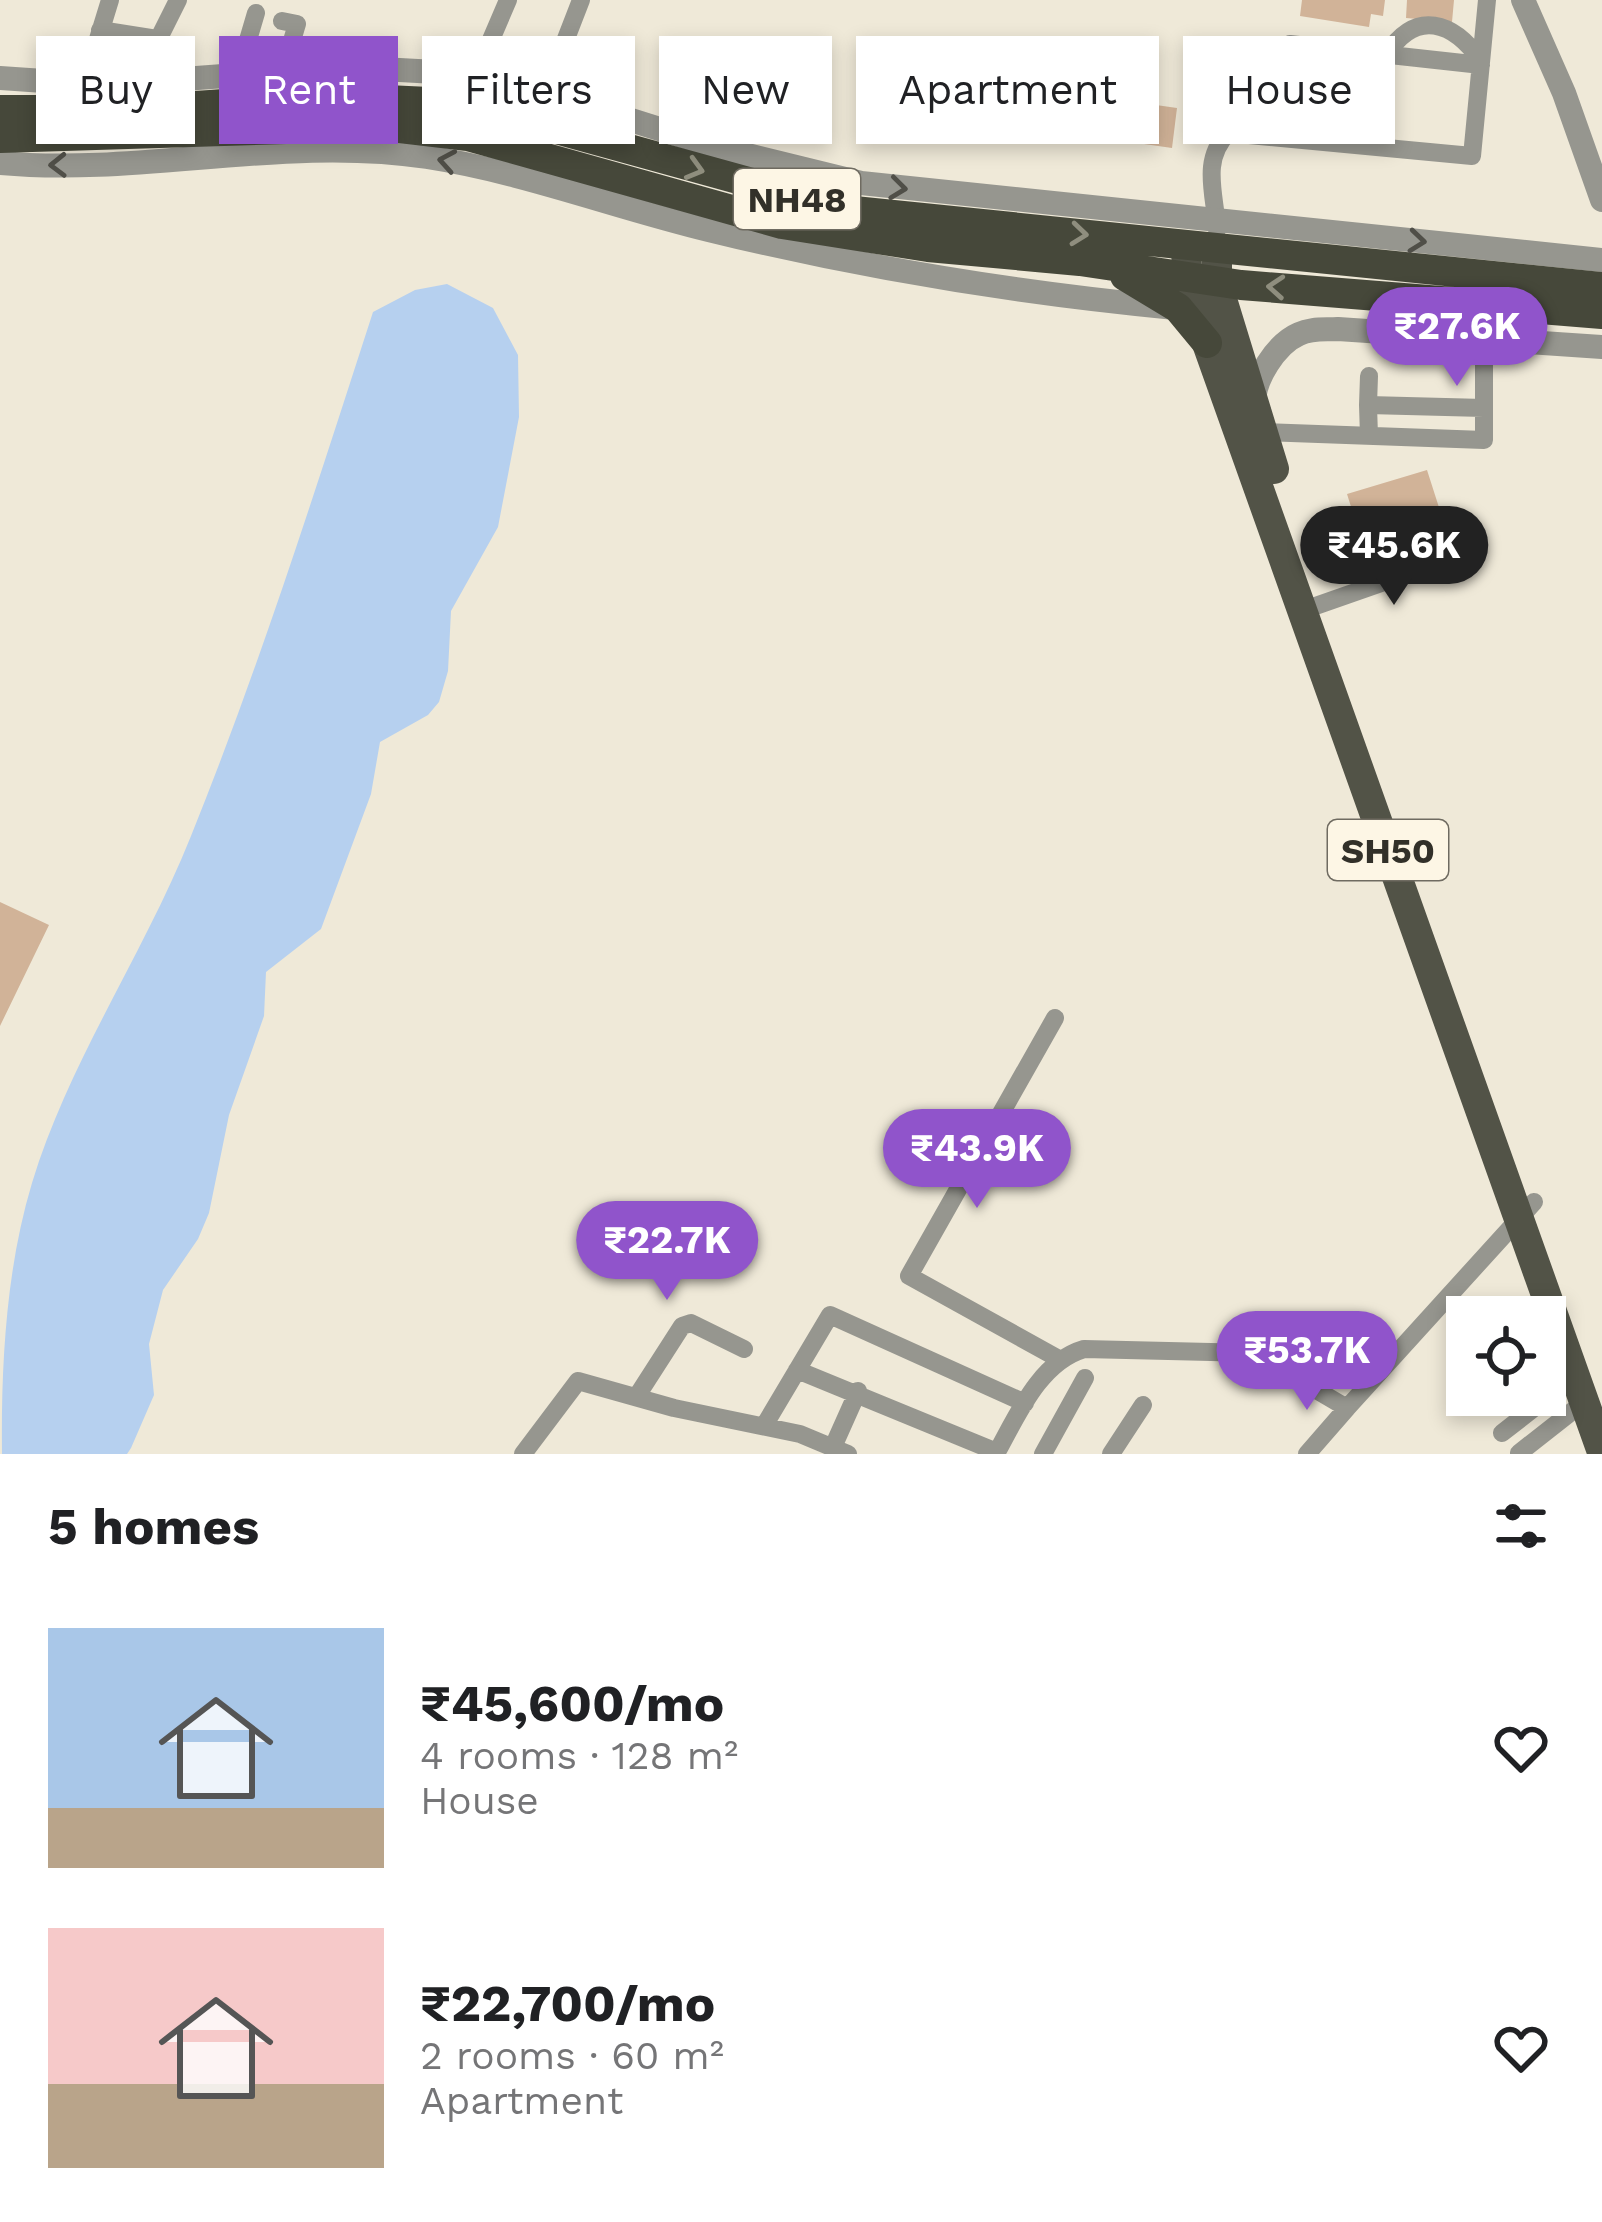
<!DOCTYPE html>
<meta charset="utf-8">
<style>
:root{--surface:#fff;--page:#f6f6f6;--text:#202124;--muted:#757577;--accent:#9054cb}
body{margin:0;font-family:"Work Sans",sans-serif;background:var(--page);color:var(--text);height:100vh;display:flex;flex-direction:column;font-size:45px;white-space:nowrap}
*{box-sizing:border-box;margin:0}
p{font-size:39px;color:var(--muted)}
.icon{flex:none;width:66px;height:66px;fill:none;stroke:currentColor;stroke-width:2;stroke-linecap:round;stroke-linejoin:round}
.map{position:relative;height:1454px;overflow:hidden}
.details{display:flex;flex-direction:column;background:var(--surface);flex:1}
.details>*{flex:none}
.guide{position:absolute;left:36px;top:36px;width:1530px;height:108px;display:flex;gap:24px}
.tools{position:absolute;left:1446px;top:1296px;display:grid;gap:24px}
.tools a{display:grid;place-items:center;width:120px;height:120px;border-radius:0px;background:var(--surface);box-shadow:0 6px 18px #0003;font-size:60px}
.price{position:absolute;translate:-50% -102px;padding:0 27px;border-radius:42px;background:var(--accent);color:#fff;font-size:39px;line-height:78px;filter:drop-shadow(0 3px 6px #0008)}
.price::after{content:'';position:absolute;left:50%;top:72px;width:36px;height:27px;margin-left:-18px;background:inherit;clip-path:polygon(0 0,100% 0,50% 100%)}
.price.selected{background:#222;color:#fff}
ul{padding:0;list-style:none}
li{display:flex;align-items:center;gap:36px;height:300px;padding:0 48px}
li span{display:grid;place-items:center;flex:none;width:336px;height:240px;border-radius:0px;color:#555}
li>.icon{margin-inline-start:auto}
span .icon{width:144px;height:144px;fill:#fffc;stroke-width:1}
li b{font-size:51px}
h2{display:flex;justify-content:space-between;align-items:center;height:144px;padding:0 48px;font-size:51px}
.pill{padding:0 42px;border-radius:0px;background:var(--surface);box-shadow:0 6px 18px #0003;font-size:42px;line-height:108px}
.pill.selected{background:var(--accent);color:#fff}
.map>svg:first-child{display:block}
.water{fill:#b6d0ef}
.building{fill:#d1b398}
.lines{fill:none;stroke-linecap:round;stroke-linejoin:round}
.minor{stroke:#96968f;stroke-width:18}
.tertiary{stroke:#96968f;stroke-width:24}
.primary{stroke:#525347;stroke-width:30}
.trunk{stroke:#46483a;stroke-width:30}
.oneway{stroke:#504f48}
.oneway2{stroke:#8f8e7e}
.labels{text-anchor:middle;stroke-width:12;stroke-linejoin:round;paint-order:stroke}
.shield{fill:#fdf6e5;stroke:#6f6b61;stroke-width:3}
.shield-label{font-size:36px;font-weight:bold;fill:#323029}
</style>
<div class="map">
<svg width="1602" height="1454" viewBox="0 0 1602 1454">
<rect width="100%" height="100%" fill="#efe9d8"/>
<path class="water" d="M447,284L493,308L518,355L519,417L498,527L451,611L448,671L439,702L428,715L380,742L371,794L321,929L266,972L264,1016L229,1115L209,1213L198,1239L163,1290L149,1344L154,1395L131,1448L127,1454H2C1,1365 6,1269 32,1183C69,1061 144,954 191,836C260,665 316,488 373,312L415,290Z"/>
<path class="building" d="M1302,0H1385L1383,16L1371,14L1369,27L1300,16Z
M1407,0H1454L1452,22L1406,18Z
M1149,104L1177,108L1172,148L1144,144Z
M1427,470L1452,548L1372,573L1347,494Z
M0,902L49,925L0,1026Z"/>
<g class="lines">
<path class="minor" d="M100,30L157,39
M152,52L178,0
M1387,54C1416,9 1453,21 1481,61
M91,62L110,0
M260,72L261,51L291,44L297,24L282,21
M238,74L256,13
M475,77L508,0
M545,93L581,0
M1272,135L1279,60L1290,44L1481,65
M1217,230C1216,197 1200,161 1228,133L1472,156L1487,0
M1368,405L1369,376
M1262,432L1484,440V340
M1369,436L1368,405L1484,408
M1304,610L1447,560
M1055,1018L909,1276L1059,1359
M797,1370L997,1452C1018,1414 1040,1362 1084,1349L1253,1353L1347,1408L1534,1202
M637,1396L682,1326L691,1323L744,1349
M1497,1396L1498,1395
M764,1426L830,1315L1025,1403
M1502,1433L1575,1376
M833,1447L858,1391
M1519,1453L1584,1402
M523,1454L578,1381L674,1408L800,1434L848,1454
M1043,1454L1085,1378
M1111,1454L1143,1405
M1307,1454L1347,1408"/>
<path class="tertiary" d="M1523,0L1564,93L1602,200
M0,78L102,85L345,67L454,73L545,93L723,149L861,183L1602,260
M0,163C142,176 285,135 427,157C524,172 614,207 709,230C863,268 1018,293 1175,308
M1254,405C1253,380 1276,344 1299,334C1311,328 1325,330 1338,329L1602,347"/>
<path class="primary" d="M1186,252L1189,293L1602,1452
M1217,262V283L1274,469"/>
<path class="trunk" d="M0,110H138L323,97L429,102L513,117L854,211L1602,287
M0,138L383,126L468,136L782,224L928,247L1080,261L1241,285L1602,314
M1125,276L1178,308L1207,343"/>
</g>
<defs><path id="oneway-chevron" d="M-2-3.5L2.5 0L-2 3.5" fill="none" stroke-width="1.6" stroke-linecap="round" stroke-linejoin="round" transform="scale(3)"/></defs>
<g class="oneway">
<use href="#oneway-chevron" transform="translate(447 161) rotate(-170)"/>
<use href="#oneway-chevron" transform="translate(58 165) rotate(179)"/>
<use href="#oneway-chevron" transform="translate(898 188) rotate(7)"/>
<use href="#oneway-chevron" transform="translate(1417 241) rotate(6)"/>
</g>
<g class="oneway2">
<use href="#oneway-chevron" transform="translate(695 169) rotate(16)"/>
<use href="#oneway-chevron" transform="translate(1079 234) rotate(6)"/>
<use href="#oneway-chevron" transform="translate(1276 287) rotate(-176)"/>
</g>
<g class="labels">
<g class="shield">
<rect x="734" y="169" width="126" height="60" rx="9"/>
<rect x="1328" y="820" width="120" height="60" rx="9"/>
</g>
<g class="shield-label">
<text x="797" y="212">NH48</text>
<text x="1388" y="863">SH50</text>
</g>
</g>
</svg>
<div class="tools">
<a><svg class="icon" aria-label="locate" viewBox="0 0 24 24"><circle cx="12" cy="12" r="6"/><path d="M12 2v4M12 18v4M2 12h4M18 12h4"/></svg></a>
</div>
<b class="price" style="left:1457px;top:389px">₹27.6K</b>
<b class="price selected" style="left:1394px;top:608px">₹45.6K</b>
<b class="price" style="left:977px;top:1211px">₹43.9K</b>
<b class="price" style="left:667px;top:1303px">₹22.7K</b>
<b class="price" style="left:1307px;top:1413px">₹53.7K</b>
<div class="guide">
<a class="pill">Buy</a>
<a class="pill selected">Rent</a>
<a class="pill">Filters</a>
<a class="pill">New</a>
<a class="pill">Apartment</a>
<a class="pill">House</a>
</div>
</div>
<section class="details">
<h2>5 homes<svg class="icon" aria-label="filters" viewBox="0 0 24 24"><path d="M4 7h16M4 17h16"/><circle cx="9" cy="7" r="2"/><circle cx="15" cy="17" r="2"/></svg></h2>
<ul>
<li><span style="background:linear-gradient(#a9c7e8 75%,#b9a48a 0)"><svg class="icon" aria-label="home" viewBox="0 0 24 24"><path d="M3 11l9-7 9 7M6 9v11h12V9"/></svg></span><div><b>₹45,600/mo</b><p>4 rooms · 128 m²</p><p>House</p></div><svg class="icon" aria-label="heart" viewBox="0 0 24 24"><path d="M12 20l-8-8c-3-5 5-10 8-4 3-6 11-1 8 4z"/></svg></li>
<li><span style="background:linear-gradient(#f6c9c9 65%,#b9a48a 0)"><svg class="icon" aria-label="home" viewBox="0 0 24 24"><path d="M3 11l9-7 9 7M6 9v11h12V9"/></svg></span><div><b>₹22,700/mo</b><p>2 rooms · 60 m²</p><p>Apartment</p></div><svg class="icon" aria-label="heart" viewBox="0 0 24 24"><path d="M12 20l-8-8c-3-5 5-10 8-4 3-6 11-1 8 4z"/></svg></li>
</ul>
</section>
